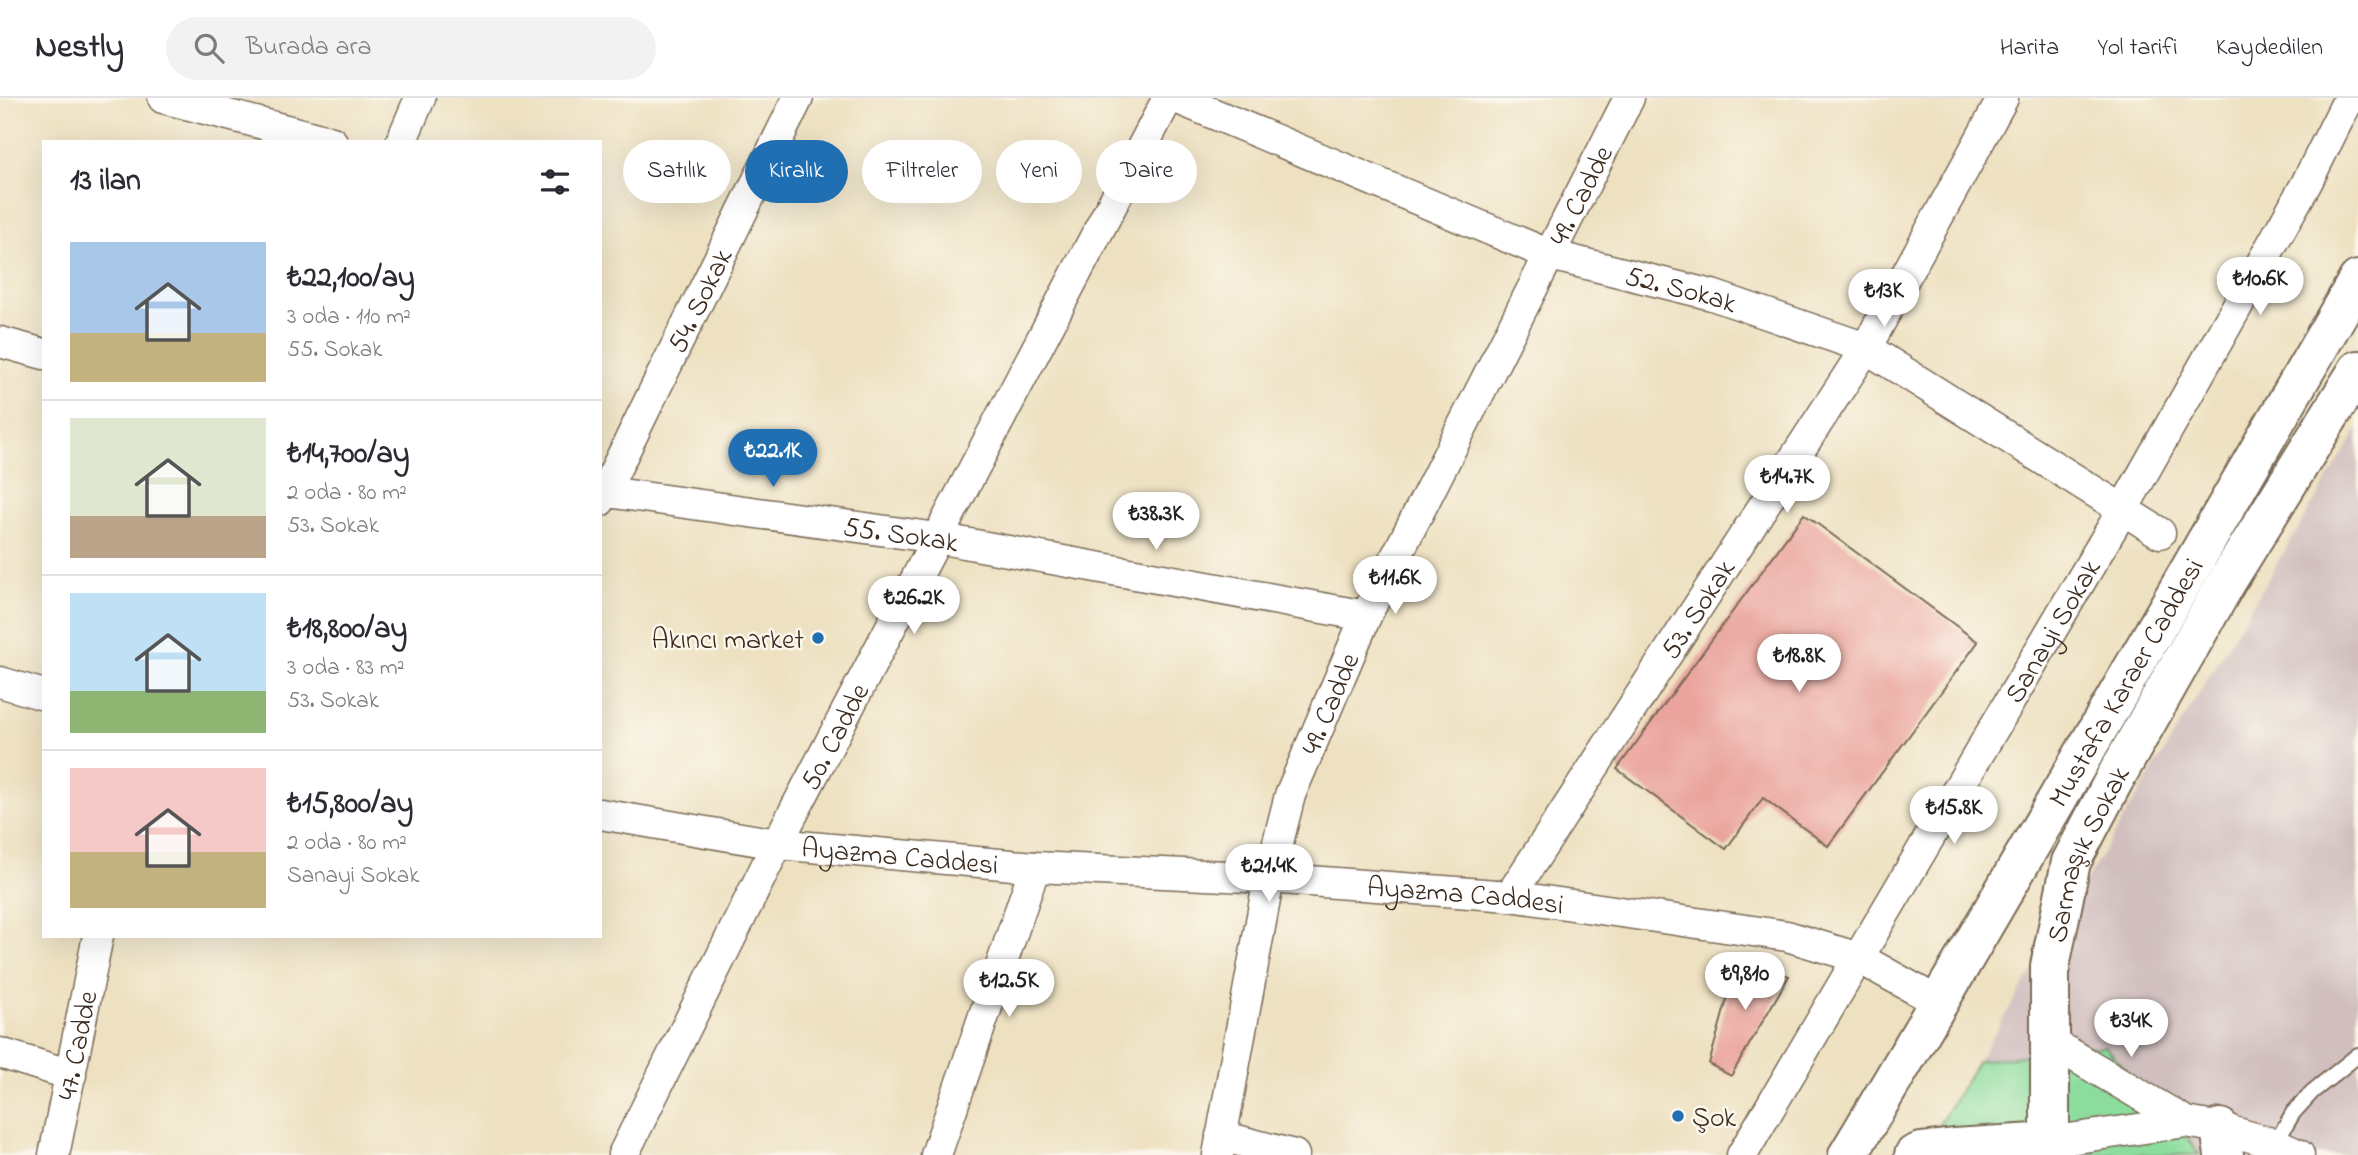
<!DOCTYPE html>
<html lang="tr">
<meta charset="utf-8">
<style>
:root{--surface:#fff;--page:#f2f2f3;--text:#2b2b33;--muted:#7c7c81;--line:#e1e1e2;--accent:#1f6fb2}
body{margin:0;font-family:"Indie Flower",sans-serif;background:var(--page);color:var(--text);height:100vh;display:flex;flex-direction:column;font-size:26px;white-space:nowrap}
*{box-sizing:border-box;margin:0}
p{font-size:23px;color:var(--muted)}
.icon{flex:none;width:38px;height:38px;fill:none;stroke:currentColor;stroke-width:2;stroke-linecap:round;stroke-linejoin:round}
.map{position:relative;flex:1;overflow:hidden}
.panel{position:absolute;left:42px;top:42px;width:560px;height:798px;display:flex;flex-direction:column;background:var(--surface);border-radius:0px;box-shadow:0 7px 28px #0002}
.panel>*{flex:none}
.banner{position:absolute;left:623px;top:42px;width:665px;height:63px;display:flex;gap:14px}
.price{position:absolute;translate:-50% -60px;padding:0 16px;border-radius:24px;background:#fff;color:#222;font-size:23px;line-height:46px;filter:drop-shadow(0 2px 4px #0008)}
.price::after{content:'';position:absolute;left:50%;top:42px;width:21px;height:16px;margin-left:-10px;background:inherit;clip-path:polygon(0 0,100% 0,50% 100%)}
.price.selected{background:var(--accent);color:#fff}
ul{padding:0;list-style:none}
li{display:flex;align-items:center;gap:21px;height:175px;padding:0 28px}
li+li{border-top:2px solid var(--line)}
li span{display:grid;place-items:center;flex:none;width:196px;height:140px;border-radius:0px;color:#555}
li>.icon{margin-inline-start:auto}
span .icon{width:84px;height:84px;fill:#fffc;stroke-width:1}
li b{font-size:30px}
h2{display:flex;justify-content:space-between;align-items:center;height:84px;padding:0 28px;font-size:30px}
.chip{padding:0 24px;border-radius:32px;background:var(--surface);box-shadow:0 7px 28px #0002;font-size:24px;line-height:63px}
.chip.selected{background:var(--accent);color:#fff}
header{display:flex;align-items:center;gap:42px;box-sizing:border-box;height:98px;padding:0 35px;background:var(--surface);border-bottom:2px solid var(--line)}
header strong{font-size:33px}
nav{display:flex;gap:38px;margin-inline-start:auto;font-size:24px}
.search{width:490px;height:63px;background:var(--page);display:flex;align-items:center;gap:18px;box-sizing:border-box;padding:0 24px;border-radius:38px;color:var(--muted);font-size:26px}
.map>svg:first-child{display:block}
.industrial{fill:#d1bfbf}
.green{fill:#8bdc9d;stroke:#63835e;stroke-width:2}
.building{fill:#eaa49d}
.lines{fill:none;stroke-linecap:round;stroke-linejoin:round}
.service-casing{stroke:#7a6a57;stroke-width:18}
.minor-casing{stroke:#7a6a57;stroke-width:33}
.primary-casing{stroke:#7a6a57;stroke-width:42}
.service{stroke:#fff;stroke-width:14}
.minor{stroke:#fff;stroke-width:30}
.primary{stroke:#fff;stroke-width:38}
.poi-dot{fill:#1f6fb2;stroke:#fbf7ec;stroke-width:2.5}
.labels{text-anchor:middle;stroke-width:5;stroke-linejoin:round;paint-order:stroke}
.street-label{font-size:28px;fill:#3b2a1e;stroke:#fbf7ec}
.poi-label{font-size:28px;fill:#3b2a1e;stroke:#fbf7ec;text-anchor:end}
</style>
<header>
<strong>Nestly</strong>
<div class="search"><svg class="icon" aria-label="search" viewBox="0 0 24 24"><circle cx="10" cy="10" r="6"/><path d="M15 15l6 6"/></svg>Burada ara</div>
<nav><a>Harita</a><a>Yol tarifi</a><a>Kaydedilen</a></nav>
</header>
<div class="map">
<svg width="2358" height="1057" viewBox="0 0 2358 1057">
<rect width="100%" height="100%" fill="#fbf7ec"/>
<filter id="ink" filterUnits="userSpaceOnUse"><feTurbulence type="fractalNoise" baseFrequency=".0143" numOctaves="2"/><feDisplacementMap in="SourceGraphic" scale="14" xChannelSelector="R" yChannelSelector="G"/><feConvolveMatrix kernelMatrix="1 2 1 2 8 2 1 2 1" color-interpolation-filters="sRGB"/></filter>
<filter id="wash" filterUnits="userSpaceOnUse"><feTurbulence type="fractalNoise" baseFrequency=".00686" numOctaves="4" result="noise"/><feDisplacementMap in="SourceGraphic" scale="28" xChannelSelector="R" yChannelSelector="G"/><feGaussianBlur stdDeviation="1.57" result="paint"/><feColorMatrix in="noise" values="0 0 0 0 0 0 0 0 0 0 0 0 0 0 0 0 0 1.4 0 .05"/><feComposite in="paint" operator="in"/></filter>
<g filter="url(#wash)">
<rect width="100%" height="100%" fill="#eee1c1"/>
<path class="industrial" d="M2358,331V1057H1919L1978,963Z"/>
<path class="green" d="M2105,948L2191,1044L2199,1057H1920L1978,963Z"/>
<g id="blocks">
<path class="building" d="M1804,416L1978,544L1828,748L1763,700L1726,751L1617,671Z
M1739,858L1789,878L1731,978L1709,966Z"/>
</g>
</g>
<g filter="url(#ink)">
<use href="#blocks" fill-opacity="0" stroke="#7a6a57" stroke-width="2"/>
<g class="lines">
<g class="service-casing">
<path id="service" d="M2275,1046L2293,1015L2312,994L2358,957"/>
</g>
<g class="minor-casing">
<g id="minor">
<path d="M163,0L332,44"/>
<path id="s1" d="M1176,0L1550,157L1712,197L1866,250L2160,435"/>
<path d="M401,44L420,0"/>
<path d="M0,244L44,256"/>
<path id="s2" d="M600,393L937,440L1366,518"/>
<path id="s3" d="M600,403L798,0"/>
<path d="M0,584L44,597"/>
<path id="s4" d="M600,716L777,746L1035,769L1269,780L1510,798L1787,838L1859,860L1940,905"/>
<path id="s5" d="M1510,798L1866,250L2003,0"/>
<path d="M2049,943L2186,1024"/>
<path d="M0,955L71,977"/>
<path d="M1221,1038L1294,1057"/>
<path d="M2049,1044L2186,1024L2220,1030L2275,1046L2299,1057"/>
<path id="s6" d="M54,1057L98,838"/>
<path id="s7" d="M623,1057L777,746L1168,0"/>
<path d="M936,1057L1035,769"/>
<path id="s8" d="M1218,1057L1269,780L1290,697L1366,518L1629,0"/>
<path id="s9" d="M1742,1057L2122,413L2306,86L2349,0"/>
</g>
</g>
<g class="primary-casing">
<g id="primary">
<path d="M2220,1030L2224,1057"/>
<path id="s10" d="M1848,1057C2022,768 2187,473 2358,182"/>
<path d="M1914,1057L1921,1054L1954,1050L2049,1044"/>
<path id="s11" d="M2050,1057V868L2071,764L2114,682L2227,483L2358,272"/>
</g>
</g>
<use href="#service" class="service"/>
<use href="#minor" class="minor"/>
<use href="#primary" class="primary"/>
</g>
</g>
<g class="poi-dot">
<circle cx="818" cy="540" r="7"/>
<circle cx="1678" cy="1018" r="7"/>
</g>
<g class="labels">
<g class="street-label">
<text dy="10" stroke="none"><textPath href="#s8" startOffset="1034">49. Cadde</textPath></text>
<text dy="10" stroke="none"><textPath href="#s1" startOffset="541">52. Sokak</textPath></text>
<text dy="10" stroke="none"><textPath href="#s3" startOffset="224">54. Sokak</textPath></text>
<text dy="10" stroke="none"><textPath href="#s2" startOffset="304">55. Sokak</textPath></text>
<text dy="10" stroke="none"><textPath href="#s5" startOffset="343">53. Sokak</textPath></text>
<text dy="10" stroke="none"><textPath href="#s9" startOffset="609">Sanayi Sokak</textPath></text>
<text dy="10" stroke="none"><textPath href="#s10" startOffset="548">Mustafa Karaer Caddesi</textPath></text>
<text dy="10" stroke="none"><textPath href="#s8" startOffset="467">49. Cadde</textPath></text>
<text dy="10" stroke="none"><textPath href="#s7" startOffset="469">50. Cadde</textPath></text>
<text dy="10" stroke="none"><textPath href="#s4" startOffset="303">Ayazma Caddesi</textPath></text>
<text dy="10" stroke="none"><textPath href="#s11" startOffset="308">Sarmaşık Sokak</textPath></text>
<text dy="10" stroke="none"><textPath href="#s4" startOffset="870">Ayazma Caddesi</textPath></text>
<text dy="10" stroke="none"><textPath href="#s6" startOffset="112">47. Cadde</textPath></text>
</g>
<g class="poi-label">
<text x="804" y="550">Akıncı market</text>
<text x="1692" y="1028" text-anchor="start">Şok</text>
</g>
</g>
</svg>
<b class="price" style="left:2260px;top:219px">₺10.6K</b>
<b class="price" style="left:1884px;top:231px">₺13K</b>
<b class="price selected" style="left:773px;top:391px">₺22.1K</b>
<b class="price" style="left:1787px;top:417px">₺14.7K</b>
<b class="price" style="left:1156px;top:454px">₺38.3K</b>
<b class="price" style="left:1395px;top:518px">₺11.6K</b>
<b class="price" style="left:914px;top:538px">₺26.2K</b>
<b class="price" style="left:1799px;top:596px">₺18.8K</b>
<b class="price" style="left:1954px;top:748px">₺15.8K</b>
<b class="price" style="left:1269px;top:806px">₺21.4K</b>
<b class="price" style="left:1745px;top:914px">₺9,810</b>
<b class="price" style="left:1009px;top:921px">₺12.5K</b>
<b class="price" style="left:2131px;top:961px">₺34K</b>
<div class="banner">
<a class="chip">Satılık</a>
<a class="chip selected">Kiralık</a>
<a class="chip">Filtreler</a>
<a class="chip">Yeni</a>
<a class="chip">Daire</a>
</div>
<section class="panel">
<h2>13 ilan<svg class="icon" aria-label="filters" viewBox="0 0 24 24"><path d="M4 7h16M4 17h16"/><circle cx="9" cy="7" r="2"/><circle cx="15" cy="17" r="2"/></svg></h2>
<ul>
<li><span style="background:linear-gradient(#a9c7e8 65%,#c2b280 0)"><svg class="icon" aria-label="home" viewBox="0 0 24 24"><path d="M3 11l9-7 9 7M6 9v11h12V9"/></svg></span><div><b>₺22,100/ay</b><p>3 oda · 110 m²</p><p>55. Sokak</p></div></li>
<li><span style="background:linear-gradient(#dfe7d0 70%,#b9a48a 0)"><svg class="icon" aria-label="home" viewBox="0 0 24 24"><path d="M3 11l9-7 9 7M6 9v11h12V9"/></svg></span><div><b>₺14,700/ay</b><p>2 oda · 80 m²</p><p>53. Sokak</p></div></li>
<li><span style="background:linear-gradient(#bfe0f5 70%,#8fb573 0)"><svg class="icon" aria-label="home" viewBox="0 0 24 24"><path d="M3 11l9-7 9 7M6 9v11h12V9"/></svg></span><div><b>₺18,800/ay</b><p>3 oda · 83 m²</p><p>53. Sokak</p></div></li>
<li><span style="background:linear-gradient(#f6c9c9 60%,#c2b280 0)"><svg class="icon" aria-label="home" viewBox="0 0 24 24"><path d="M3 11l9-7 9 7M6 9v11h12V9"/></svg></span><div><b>₺15,800/ay</b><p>2 oda · 80 m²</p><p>Sanayi Sokak</p></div></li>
</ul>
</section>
</div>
